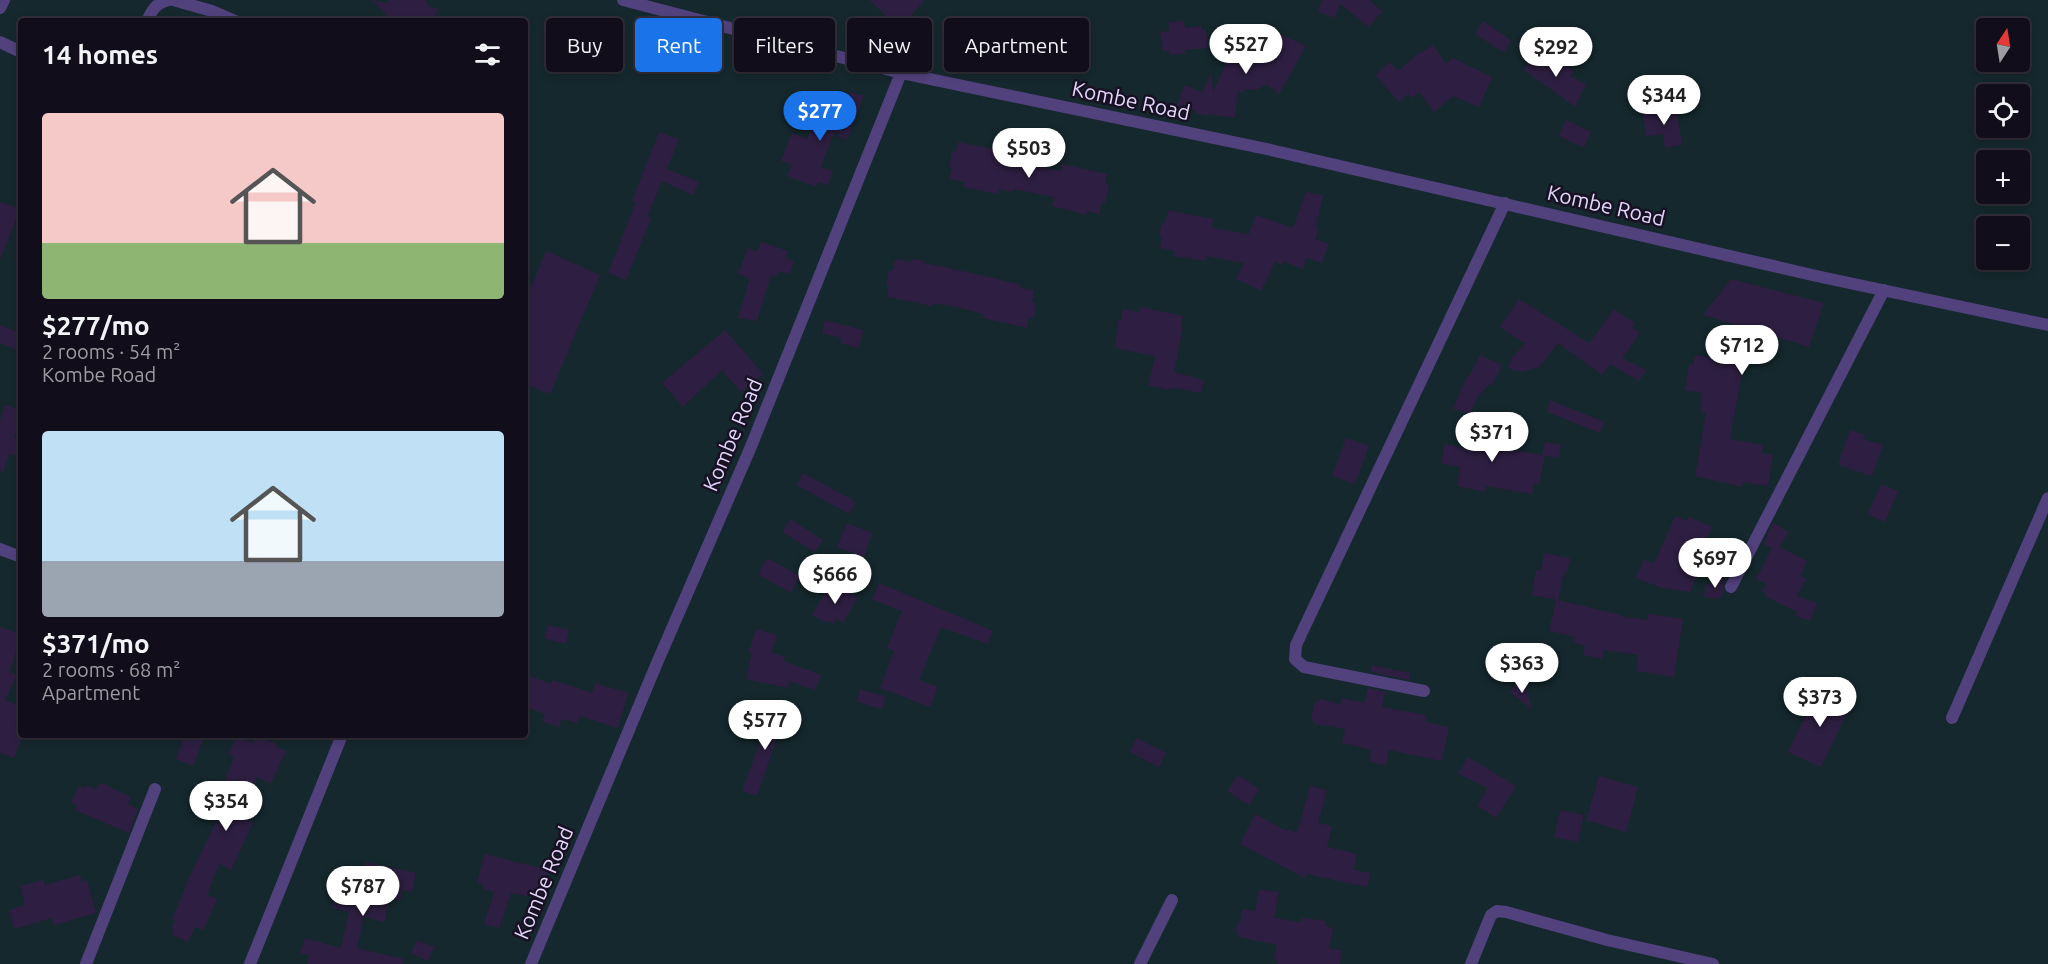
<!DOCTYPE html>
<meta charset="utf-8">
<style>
:root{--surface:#120d1a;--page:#1b1623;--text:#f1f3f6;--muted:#9c9ca2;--line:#312d39;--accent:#1a73e8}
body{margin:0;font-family:Ubuntu,sans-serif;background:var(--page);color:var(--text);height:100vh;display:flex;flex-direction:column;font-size:22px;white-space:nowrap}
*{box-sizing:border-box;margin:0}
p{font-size:20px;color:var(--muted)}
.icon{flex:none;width:33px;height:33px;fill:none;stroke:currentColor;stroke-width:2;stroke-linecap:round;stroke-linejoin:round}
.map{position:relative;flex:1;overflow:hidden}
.details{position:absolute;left:18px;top:18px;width:510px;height:720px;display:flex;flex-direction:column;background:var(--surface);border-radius:6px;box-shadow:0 3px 9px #0003,0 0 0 2px var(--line)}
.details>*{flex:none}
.banner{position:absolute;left:546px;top:18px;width:570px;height:54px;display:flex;gap:12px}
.needle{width:39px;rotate:12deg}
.fabs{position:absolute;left:1976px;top:18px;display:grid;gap:12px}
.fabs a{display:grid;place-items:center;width:54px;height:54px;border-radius:6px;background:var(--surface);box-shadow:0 3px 9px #0003,0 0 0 2px var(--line);font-size:30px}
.price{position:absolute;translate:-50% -51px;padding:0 14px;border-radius:21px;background:#fff;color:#222;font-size:20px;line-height:39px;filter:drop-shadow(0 2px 3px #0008)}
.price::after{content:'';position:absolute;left:50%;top:36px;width:18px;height:14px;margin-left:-9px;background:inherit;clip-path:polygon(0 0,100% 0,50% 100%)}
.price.active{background:var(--accent);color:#fff}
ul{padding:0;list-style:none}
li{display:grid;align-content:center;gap:12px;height:318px;padding:0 24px}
li span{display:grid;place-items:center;height:186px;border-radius:6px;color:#555}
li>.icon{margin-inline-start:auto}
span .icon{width:108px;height:108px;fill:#fffc;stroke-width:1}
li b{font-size:26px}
h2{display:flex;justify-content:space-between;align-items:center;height:72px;padding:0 24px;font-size:26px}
.tag{padding:0 21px;border-radius:6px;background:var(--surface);box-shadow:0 3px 9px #0003,0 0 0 2px var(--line);font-size:21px;line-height:54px}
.tag.active{background:var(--accent);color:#fff}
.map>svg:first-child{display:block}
.green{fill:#15282d;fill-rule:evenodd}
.building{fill:#2e1f42}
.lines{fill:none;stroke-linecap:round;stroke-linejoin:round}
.minor{stroke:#51417d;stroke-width:12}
.labels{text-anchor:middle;stroke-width:5;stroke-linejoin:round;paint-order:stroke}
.street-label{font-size:21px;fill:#e3d8fb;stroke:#181123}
</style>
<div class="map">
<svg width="2048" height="964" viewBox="0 0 2048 964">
<rect width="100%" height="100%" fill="#181123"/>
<path class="green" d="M0,0H2048V964H0ZM21,21H525V735H21ZM1986,28H2019V62H1986ZM1986,94H2019V128H1986ZM1986,160H2019V194H1986ZM1986,226H2019V260H1986Z"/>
<path class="building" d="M372,0L387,3L388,0H425L429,6L438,9L433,21H383L386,14Z
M869,0H925L899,28Z
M1322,0H1369L1382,11L1369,27L1340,4L1335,18L1318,12Z
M1184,21L1185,28L1201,26V30L1206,29L1208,48L1185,50L1186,53L1170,55V51H1163L1160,32L1169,31L1168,22Z
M1483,21L1511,40L1504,53L1475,34Z
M1267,28L1306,46L1279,94L1267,84L1256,90L1244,89L1243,93L1238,91L1235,118L1208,114V116L1195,113V110L1177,106L1185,85L1202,92L1211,74L1213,92L1237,39L1260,49Z
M1433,45L1446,64L1453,58L1492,77L1479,107L1453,96L1434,112L1419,92L1412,98L1408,94L1399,102L1375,75L1390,62L1398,71L1420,52L1421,53Z
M1533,52L1574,70L1571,77L1586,84L1575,107L1524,70Z
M850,92L864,96L847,140L838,137L839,134L834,132L821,167L833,171L828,185L818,182L816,187L787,176L792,165L781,161L792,133L807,139L821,101L845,110Z
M1676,108L1682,145L1665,148L1663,134L1646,136L1643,113Z
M1566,120L1591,132L1584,148L1559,136Z
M659,132L679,139L667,169L699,182L693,195L662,181L647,217L651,218L626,280L608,273L636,202L632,201Z
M958,142L1003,151L1002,158L1019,162L1061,171L1062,164L1107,174L1105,184L1109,185L1105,203L1102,202L1099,214L1087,211L1086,215L1052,206L1054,197L1013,189V192L999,189L998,194L963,187L964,182L949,179L952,168L949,167L952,151L956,152Z
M1306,192L1323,195L1316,227L1319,228L1315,239L1329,244L1322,263L1306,258L1303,269L1283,261L1282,265L1275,262L1261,291L1236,279L1244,263L1207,256L1206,261L1174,256L1175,251L1160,248L1162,238L1159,237L1162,223H1165L1168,210L1213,219L1212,228L1249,234L1256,215L1293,228Z
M0,202L20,209L1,258H0Z
M761,242L788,251L785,258L794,261L790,274L779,271L777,277L771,275L757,321L738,318L750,278L738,274L748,248L757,252Z
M546,251L600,275L550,394L525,384V302Z
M895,259L911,262L912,259L925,261L924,263L972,273L1021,285L1020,288L1034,290L1032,302L1036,303L1034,318L1029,317L1027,328L983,318L984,314L957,307L933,303L932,306L887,297L889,286L886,285L889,270L893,271Z
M1731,279L1824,303L1809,347L1750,329L1730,439L1763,445L1762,453L1773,455L1768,486L1743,482L1742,487L1695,476L1706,413L1701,412L1702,406L1700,405L1702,393L1685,390L1688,381H1686L1689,364L1693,365L1695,355L1720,359L1721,351L1727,352L1733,324L1703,315Z
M1519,299L1589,343L1614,309L1634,323L1632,327L1640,333L1622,358L1646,370L1639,381L1610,364L1602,375L1558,343L1539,367L1520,372L1508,368L1512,357L1525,344L1500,327Z
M1140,307L1183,316L1181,327L1183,328L1174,372L1204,380L1201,393L1180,389L1170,388L1169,390L1148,385L1155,356L1115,348L1118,320H1121L1123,309L1139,312Z
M825,320L863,330L859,348L840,343L841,338L822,333Z
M0,325L21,334L15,349L0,343Z
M725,330L763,374L741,392L722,370L683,407L662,383Z
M1480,355L1502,365L1492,386L1489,384L1477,398L1470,414L1453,409L1467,376L1469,377Z
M1550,400L1604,422L1600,433L1547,412Z
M5,405L21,410V416L14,437L21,440L16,456L9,454L3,472L0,471V420Z
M1470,417L1491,421L1487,440L1495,441L1494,446L1545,456L1539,484H1534L1532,494L1486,486L1485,492L1457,486L1460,467L1441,463L1445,444L1465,448Z
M1850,430L1865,435L1863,439L1883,445L1872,476L1838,465Z
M1346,438L1369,446L1355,484L1332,476Z
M1545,442L1561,445L1559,458L1542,455Z
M803,473L856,502L849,514L797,485Z
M1881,484L1898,491L1885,522L1868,514Z
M1675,516L1687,521L1689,517L1712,527L1706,542L1710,544L1690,592L1662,588L1636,578L1644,559L1654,564Z
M790,519L823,540L815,552L782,532Z
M847,523L872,533L864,557L837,547Z
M1773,523L1789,532L1779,547L1807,561L1800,576L1806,579L1797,596L1817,603L1810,621L1796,616L1797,612L1765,596L1766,593L1762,591L1766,584L1756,579L1772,548L1763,544Z
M1544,553L1570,558L1567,573H1564L1558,600L1621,615L1620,616L1647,620L1648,614L1683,619L1674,677L1636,671L1638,655L1604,650L1602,659L1583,655L1585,646L1574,643L1575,637L1549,631L1556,600L1532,595L1536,570L1541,571Z
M767,558L800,576L791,593L758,574Z
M1727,577L1723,584L1724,591L1719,599L1704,597L1706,585Z
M879,583L993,631L988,644L941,627L919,680L938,687L930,707L880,688L894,651L887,648L902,611L872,599Z
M830,584L834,586L835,584L858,597L843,623L836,619L833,624L828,621L827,623L812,615Z
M548,625L569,630L566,644L544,638Z
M0,627L21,634L10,672L17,675L5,700L21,706L15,722L21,725V740L14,758L0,753Z
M756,629L777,635L771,652L785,657L784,661L821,675L815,690L790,681L787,688L746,679L752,653L749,652Z
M1372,665L1410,673L1409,680L1371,672Z
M525,674L551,684L553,680L592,693L595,683L628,693L618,728L580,716L577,723L562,719L559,727L542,721L545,714L525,707Z
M1517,682L1527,689L1532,710L1510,692Z
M1368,688L1385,692L1382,707L1426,715L1425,722L1449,727L1442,761L1389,750L1386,765L1369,762L1371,750L1342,743L1345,729L1315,724L1311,718L1314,704L1321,699L1341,704L1342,698L1364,703Z
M1819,688L1852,703L1821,767L1788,752Z
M860,689L886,697L882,709L857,702Z
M774,704L787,709L757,796L742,791Z
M185,735H205L193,766L176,759Z
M235,737L253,743L254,739L259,741L260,738L277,744L276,747L286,751L271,783L256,777L247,803L255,807L249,821L253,823L231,870L219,864L207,895L217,899L204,930L195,927L188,942L172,935L174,930L171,929L175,920L172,919L193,869L234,785L225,781L234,756L229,754Z
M1136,738L1166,753L1159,767L1130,752Z
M1468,757L1516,786L1496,818L1477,806L1488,788L1458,774Z
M1238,775L1259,789L1249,805L1227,791Z
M1599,776L1638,787L1626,832L1586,820Z
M102,783L131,797L128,804L138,809L129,833L75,810L77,805L71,802L79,786L85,788L87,785L96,789L98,784L100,785Z
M1310,786L1327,790L1318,823L1332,826L1327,847L1357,854L1353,870L1370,873L1367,887L1306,874L1305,878L1240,844L1255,814L1287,831L1288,829L1297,833Z
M1560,810L1584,815L1578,842L1554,837Z
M484,854L549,870L543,899L511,893L499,928L484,924L494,892L482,889L483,885L477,883Z
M366,862L416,873L412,892L403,890L400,901L390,898L384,922L364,917L357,948L403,959V964H307L309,955L300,953L305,938L341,948L349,912L332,908L336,891L358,897Z
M80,875L82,882L87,880L96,913L54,925L52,918L14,929L9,910L25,905L20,886L44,880L45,885Z
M1259,889L1279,892L1274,918L1301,922L1302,918L1326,921L1325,925L1333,929L1329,948L1342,951L1340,964H1278L1274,957L1277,945L1239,937L1236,931L1237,924L1240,923L1242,909L1255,911Z
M417,940L434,947L428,961L411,953Z"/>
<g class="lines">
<path class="minor" d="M173,0L212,11L235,21
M623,0L901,73
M0,8L4,0
M147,21C152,10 156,3 169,0
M0,42L21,52
M0,549L21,557
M1731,587L1884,290
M1424,691L1304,667L1295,659L1296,645L1505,203
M1952,718L2048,498
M86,964L155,789
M250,964L342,735
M531,964L657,663L750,449L901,73L1271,150L1821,277L2048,325
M1140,964L1172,900
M1471,964L1491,915L1497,911L1506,912L1607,940L1713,964"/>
</g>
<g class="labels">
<g class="street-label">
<text transform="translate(1131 101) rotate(12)" y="7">Kombe Road</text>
<text transform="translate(1606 206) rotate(13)" y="7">Kombe Road</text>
<text transform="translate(733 435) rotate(-67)" y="7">Kombe Road</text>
<text transform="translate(544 883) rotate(-67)" y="7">Kombe Road</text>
</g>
</g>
</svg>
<div class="fabs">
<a><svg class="needle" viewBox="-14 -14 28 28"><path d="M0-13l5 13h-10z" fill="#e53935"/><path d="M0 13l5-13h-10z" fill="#9c9ca2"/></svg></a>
<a><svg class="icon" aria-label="locate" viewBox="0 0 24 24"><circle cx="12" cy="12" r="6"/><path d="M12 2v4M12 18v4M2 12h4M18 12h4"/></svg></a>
<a>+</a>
<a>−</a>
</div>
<b class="price" style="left:1246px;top:75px">$527</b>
<b class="price" style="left:1556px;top:78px">$292</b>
<b class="price" style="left:1664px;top:126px">$344</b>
<b class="price active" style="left:820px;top:142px">$277</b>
<b class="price" style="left:1029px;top:179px">$503</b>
<b class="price" style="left:1742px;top:376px">$712</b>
<b class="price" style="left:1492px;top:463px">$371</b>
<b class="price" style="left:1715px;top:589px">$697</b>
<b class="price" style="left:835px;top:605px">$666</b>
<b class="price" style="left:1522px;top:694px">$363</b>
<b class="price" style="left:1820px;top:728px">$373</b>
<b class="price" style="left:765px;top:751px">$577</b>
<b class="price" style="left:226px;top:832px">$354</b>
<b class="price" style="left:363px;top:917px">$787</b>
<div class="banner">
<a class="tag">Buy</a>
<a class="tag active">Rent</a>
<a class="tag">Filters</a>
<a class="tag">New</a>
<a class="tag">Apartment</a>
</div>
<section class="details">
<h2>14 homes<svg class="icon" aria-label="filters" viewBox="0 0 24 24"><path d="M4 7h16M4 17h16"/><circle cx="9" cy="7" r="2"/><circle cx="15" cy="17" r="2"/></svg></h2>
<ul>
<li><span style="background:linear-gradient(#f6c9c9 70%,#8fb573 0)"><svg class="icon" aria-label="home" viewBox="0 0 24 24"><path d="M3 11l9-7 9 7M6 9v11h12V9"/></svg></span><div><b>$277/mo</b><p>2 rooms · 54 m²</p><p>Kombe Road</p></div></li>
<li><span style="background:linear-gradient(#bfe0f5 70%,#9aa5b1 0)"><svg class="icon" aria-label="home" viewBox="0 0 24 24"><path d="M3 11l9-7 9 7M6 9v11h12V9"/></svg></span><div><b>$371/mo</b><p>2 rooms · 68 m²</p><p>Apartment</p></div></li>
</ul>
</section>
</div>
